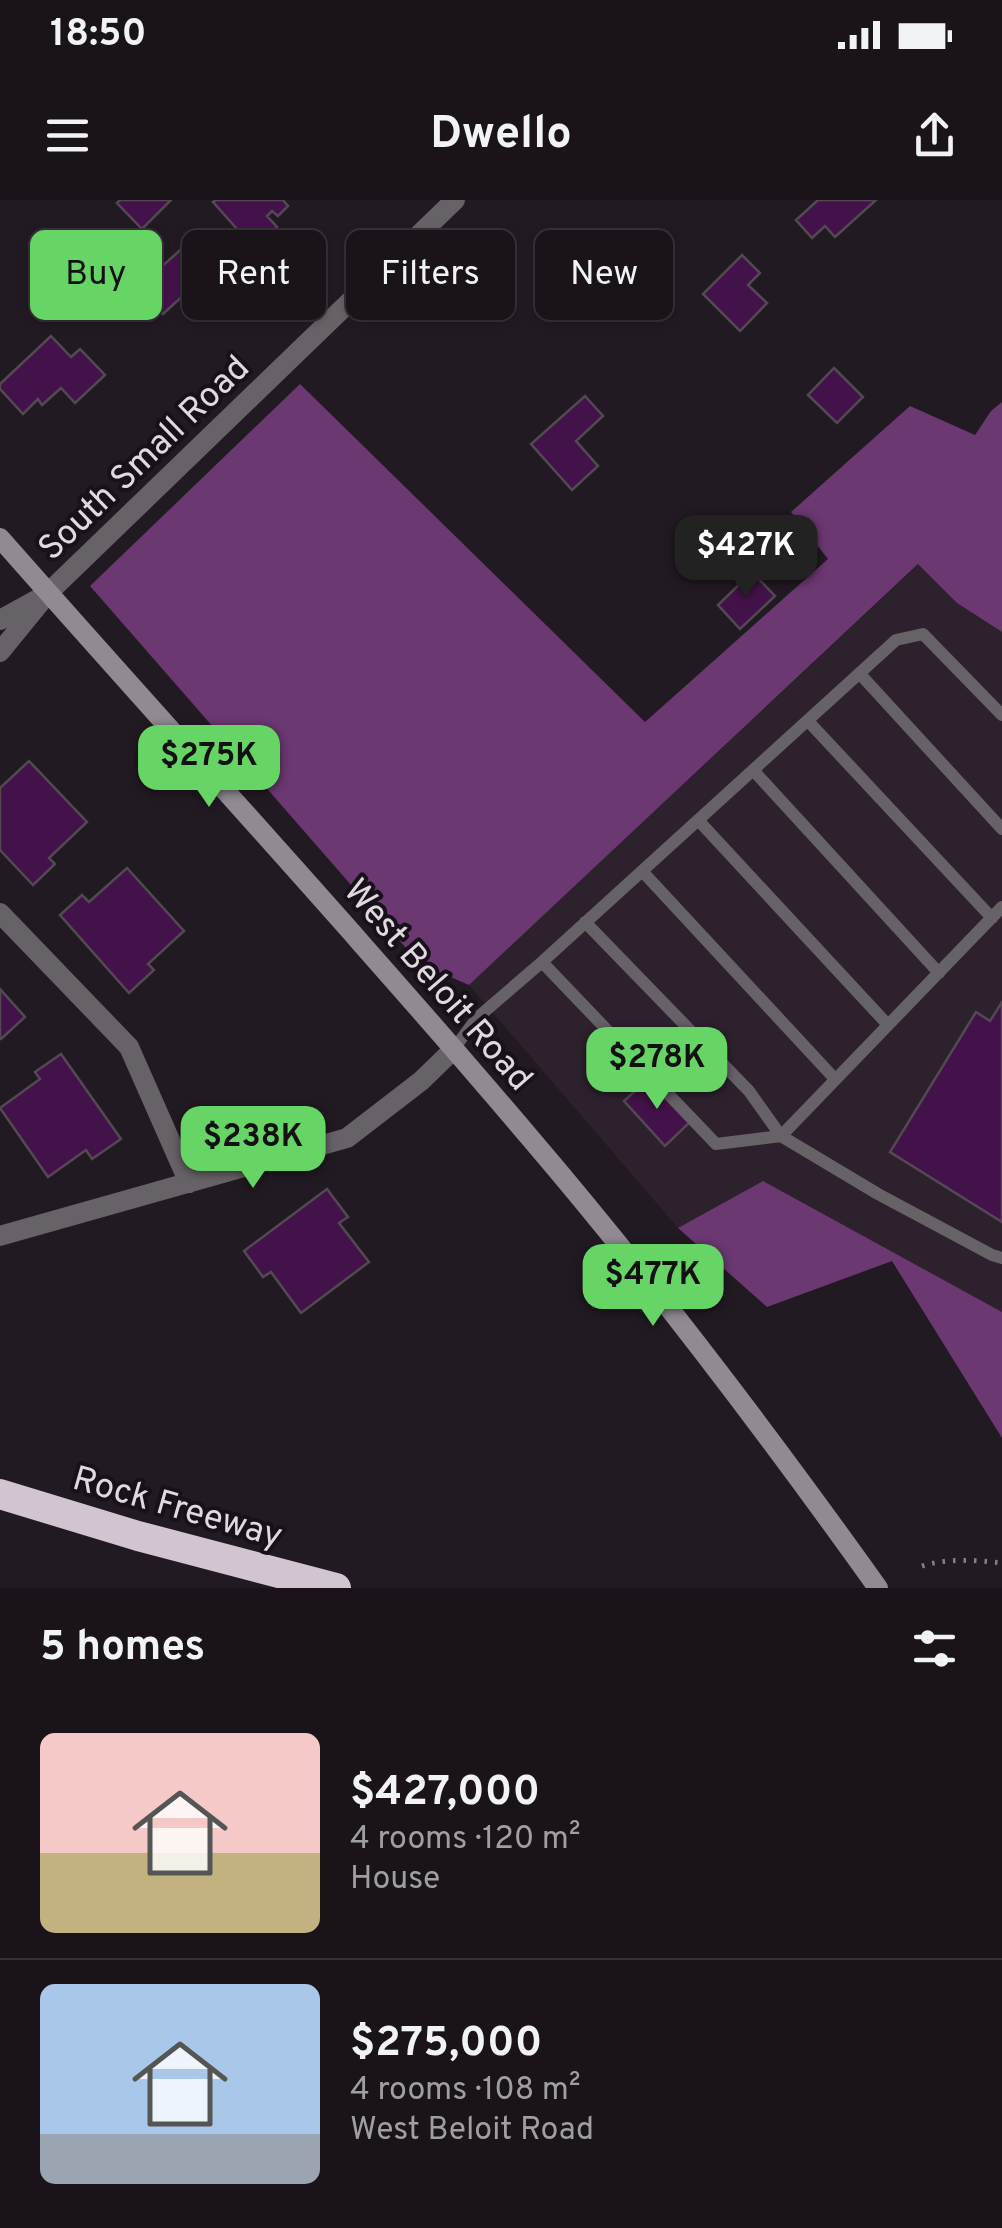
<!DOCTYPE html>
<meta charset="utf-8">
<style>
:root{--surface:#1a141a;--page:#231d23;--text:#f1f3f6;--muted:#9f9ea2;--line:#383339;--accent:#67d466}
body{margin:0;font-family:Overpass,sans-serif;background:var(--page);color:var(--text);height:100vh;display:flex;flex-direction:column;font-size:38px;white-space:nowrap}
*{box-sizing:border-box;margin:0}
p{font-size:32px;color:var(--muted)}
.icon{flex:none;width:55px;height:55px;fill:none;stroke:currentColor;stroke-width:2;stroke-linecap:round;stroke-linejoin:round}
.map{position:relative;height:1388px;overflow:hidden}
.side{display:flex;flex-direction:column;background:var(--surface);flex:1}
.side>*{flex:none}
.top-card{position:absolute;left:30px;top:30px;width:942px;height:90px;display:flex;gap:20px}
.price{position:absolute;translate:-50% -85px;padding:0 22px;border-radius:20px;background:var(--accent);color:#111;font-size:32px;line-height:65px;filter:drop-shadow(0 2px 5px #0008)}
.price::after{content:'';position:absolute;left:50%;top:60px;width:30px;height:22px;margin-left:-15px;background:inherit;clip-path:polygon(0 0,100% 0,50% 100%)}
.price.selected{background:#222;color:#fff}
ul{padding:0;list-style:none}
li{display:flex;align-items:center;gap:30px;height:250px;padding:0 40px}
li+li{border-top:2px solid var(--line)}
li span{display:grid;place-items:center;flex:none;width:280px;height:200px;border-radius:15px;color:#555}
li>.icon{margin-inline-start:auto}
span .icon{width:120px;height:120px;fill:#fffc;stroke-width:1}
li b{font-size:42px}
h2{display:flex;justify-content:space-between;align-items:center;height:120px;padding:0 40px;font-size:42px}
.pill{padding:0 35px;border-radius:15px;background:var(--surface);box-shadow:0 2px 8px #0004,0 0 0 2px var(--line);font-size:35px;line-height:90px}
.pill.selected{background:var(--accent);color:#111}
.status{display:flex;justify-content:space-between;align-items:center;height:70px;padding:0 50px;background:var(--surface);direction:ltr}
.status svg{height:28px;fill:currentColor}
header{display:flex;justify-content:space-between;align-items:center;height:130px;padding:0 40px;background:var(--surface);font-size:45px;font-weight:700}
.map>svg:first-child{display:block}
.built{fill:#2d212e}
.forest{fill:#6b3871}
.building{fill:#44124a;stroke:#534953;stroke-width:2.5}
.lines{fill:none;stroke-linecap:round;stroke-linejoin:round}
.path{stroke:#867f86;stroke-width:5;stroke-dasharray:2.5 8;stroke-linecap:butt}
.lane{stroke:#676267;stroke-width:12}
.street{stroke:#676267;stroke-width:20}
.secondary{stroke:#918a92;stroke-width:20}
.highway{stroke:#d0c5d1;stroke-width:30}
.labels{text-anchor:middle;stroke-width:8;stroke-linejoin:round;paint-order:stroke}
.street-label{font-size:35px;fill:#e0dae0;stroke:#181119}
</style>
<div class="status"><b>18:50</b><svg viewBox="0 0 49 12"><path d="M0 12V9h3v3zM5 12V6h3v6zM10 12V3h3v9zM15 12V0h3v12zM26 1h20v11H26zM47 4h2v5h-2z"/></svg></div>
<header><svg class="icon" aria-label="menu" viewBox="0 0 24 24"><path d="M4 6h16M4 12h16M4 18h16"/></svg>Dwello<svg class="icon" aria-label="share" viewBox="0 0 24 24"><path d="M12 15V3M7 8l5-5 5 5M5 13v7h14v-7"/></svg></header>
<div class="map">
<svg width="1002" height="1388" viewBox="0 0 1002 1388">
<rect width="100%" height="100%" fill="#221a22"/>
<path class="built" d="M919,364L957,403L1002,432V1112L763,981L678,1028L469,785Z"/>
<path class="forest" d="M300,184L645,522L828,359L791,312L910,206L975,235L991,211L1002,202V432L957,403L918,364L469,785L420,764L90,386Z
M763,981L1002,1112V1238L892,1061L767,1107L678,1028Z"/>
<path class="building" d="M120,0H171L142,29L117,3Z
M216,0H283L288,6L278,16L272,11L267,16L277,27L254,48L213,2Z
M818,0H876L835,37L825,26L812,38L796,20Z
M197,35L233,76L212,95L199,81L163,114L139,87Z
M742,55L760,73L748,85L767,103L740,131L703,94Z
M51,136L71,157L80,149L105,175L75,203L61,188L42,205L38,199L23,214L0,189V184Z
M834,168L863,197L837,223L808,195Z
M585,196L603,216L576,241L598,266L572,290L531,244Z
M752,372L775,396L740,429L718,405Z
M29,561L87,622L49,658L55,664L33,685L0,650V588Z
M127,668L184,731L148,764L154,770L129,793L60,715L82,695L89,702Z
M0,789L25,817L1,839L0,838Z
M1002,802V1022L890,952L976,812L990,821Z
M61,854L121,939L92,959L86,950L48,977L0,908L40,879L35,872Z
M649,878L690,922L665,946L624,901Z
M327,989L348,1017L339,1023L369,1062L301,1113L271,1072L263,1077L244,1051Z"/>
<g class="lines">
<path class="path" d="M922,1366C948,1358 976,1360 1002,1363"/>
<path class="lane" d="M860,474L1002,629
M808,521L992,718
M753,570L939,773
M698,620L888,825
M642,671L835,879
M585,722L749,891L781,936L878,994L992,1055L1002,1058
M542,762L716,944L781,936L1002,707
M453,850L477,818L542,762L896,440L923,434L1002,515"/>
<path class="street" d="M0,420L38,399
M0,452L48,393L455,0
M0,713L129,847L189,983
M0,1036L347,938L421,881L453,850"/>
<path class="secondary" d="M0,338C177,539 358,735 531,939C654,1083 768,1234 878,1388"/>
<path class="highway" d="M0,1294L138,1336L336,1388"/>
</g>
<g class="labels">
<g class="street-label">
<text transform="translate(143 257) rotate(-44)" y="12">South Small Road</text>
<text transform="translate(439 784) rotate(49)" y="12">West Beloit Road</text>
<text transform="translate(178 1306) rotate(16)" y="12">Rock Freeway</text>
</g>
</g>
</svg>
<b class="price selected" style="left:746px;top:400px">$427K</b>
<b class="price" style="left:209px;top:610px">$275K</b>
<b class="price" style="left:657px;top:912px">$278K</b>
<b class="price" style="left:253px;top:991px">$238K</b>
<b class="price" style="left:653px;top:1129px">$477K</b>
<div class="top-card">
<a class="pill selected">Buy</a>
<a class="pill">Rent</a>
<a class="pill">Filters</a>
<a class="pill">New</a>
</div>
</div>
<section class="side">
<h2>5 homes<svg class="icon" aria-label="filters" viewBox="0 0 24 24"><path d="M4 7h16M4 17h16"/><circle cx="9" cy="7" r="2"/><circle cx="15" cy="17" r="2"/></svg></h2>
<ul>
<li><span style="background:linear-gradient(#f6c9c9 60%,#c2b280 0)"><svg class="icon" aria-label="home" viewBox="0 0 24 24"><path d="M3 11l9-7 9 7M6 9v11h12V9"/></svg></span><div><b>$427,000</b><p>4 rooms · 120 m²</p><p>House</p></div></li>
<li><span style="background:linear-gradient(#a9c7e8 75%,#9aa5b1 0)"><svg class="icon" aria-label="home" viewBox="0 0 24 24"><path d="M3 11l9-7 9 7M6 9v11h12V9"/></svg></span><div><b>$275,000</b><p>4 rooms · 108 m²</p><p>West Beloit Road</p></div></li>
</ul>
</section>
